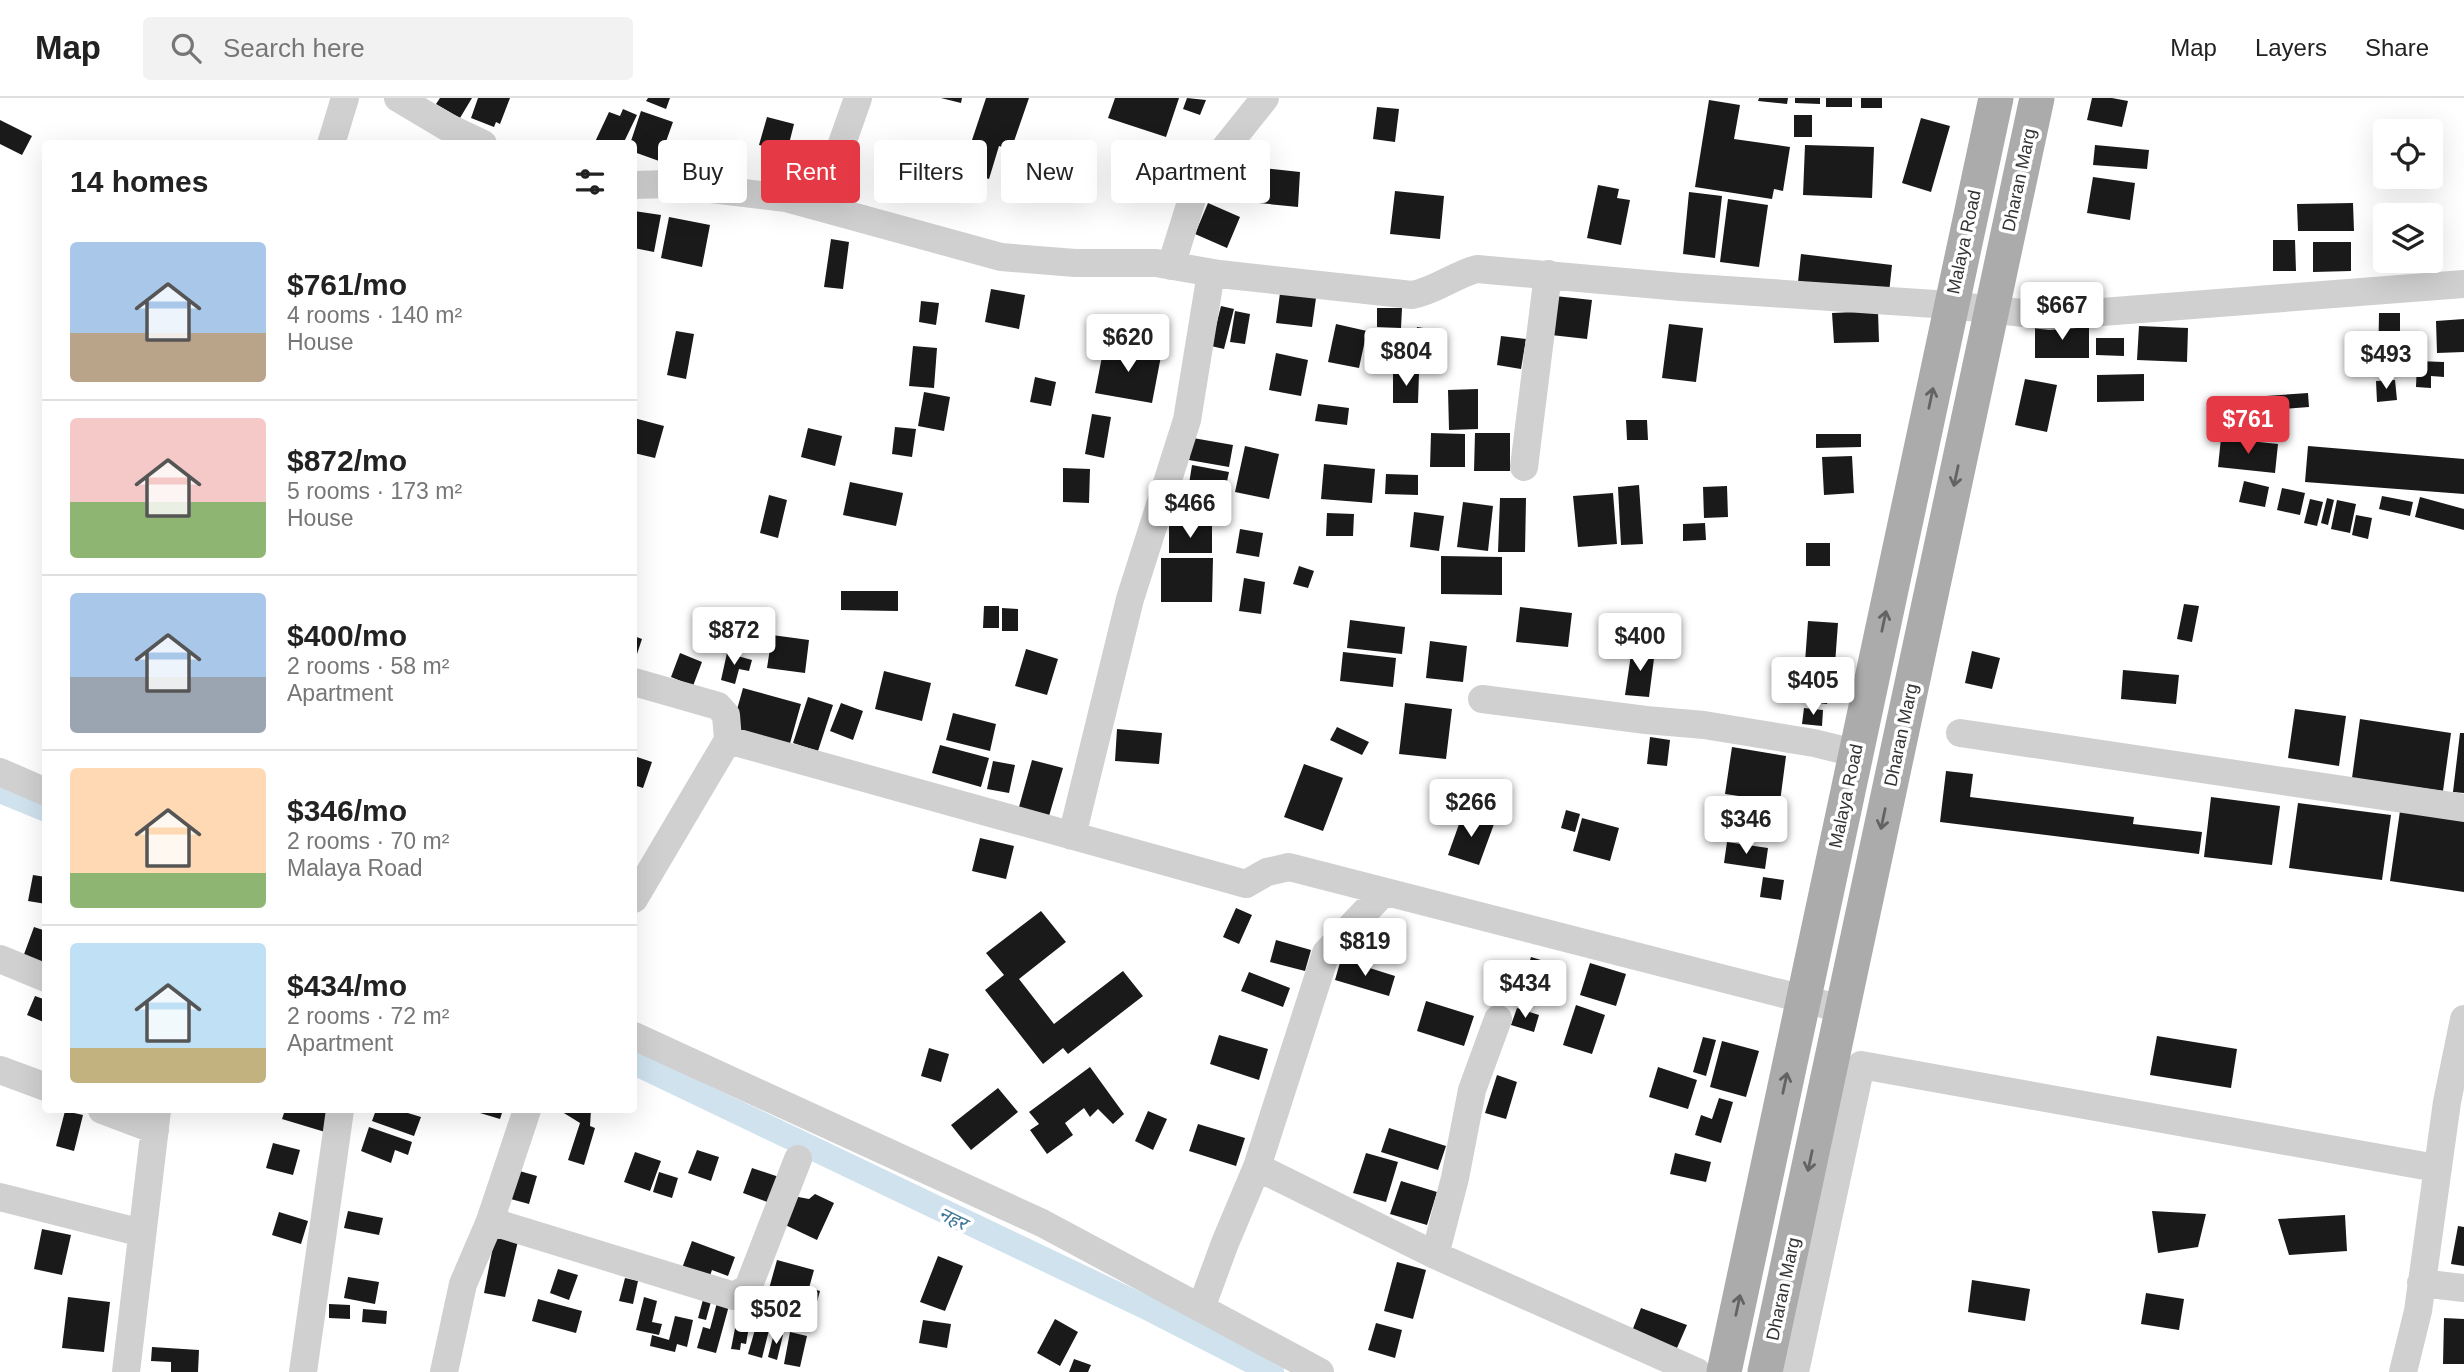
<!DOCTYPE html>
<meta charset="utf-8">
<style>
:root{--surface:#fff;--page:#f2f2f2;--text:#222;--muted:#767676;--line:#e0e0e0;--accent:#e63946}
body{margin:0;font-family:Helvetica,"Noto Sans Devanagari",sans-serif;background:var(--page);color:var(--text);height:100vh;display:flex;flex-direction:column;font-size:26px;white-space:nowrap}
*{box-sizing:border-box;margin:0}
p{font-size:23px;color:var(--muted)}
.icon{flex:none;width:38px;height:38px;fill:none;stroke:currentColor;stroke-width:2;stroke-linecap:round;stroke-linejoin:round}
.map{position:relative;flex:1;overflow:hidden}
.panel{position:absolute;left:42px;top:42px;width:595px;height:973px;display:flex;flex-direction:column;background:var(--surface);border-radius:7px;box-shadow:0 7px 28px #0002}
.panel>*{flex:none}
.guide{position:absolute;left:658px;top:42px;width:665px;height:63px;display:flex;gap:14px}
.tools{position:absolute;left:2373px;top:21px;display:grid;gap:14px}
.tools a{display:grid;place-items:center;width:70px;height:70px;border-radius:7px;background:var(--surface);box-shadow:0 7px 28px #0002;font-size:35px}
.price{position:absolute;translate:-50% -60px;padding:0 16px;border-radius:7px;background:#fff;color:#222;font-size:23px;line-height:46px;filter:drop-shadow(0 2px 4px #0008)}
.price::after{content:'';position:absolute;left:50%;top:42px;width:21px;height:16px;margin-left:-10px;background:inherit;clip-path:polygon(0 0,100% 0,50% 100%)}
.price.selected{background:var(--accent);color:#fff}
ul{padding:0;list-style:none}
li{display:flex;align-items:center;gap:21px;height:175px;padding:0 28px}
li+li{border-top:2px solid var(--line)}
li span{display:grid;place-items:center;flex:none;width:196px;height:140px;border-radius:7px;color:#555}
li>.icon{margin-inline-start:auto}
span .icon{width:84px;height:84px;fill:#fffc;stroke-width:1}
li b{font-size:30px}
h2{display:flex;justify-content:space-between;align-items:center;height:84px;padding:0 28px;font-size:30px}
.tag{padding:0 24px;border-radius:7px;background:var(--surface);box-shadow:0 7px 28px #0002;font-size:24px;line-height:63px}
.tag.selected{background:var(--accent);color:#fff}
header{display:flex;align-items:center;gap:42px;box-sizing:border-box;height:98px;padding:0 35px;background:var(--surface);border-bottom:2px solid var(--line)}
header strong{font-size:33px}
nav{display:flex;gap:38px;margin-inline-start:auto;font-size:24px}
.search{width:490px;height:63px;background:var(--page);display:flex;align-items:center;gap:18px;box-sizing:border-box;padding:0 24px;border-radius:7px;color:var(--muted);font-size:26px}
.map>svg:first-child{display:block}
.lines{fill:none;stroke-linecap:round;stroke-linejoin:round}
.canal{stroke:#cfe2ee;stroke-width:24}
.building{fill:#1a1a1a}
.minor{stroke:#d0d0d0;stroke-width:28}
.major{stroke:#ababab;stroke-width:35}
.oneway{stroke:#636363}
.labels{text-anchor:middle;stroke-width:7;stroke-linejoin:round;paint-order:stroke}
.street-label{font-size:18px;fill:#333;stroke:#fff}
.water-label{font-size:19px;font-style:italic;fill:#3f7597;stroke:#fff}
</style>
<header>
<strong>Map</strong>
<div class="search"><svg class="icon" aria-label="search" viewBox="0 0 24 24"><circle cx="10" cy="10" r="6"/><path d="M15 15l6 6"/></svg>Search here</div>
<nav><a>Map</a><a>Layers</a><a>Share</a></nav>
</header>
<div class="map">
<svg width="2464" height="1274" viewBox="0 0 2464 1274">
<rect width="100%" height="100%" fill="#fff"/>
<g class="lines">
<path class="canal" d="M0,693L46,712
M634,965L1151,1212L1272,1274"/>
</g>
<path class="building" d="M440,0H472L460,20L436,6Z
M478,0H510L500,26L496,24L494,29L471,20Z
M648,0H670L666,11L646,3Z
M941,0H962L961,5Z
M986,0H1029L1011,52L999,48L989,81L962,72Z
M1115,0H1179L1166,39L1108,20Z
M1187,0L1206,2L1200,17L1183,11Z
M1759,0H1788L1787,6L1758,3Z
M1795,0H1820V6L1795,5Z
M1826,0H1852V9H1826Z
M1861,0H1882V10H1861Z
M2092,0H2112L2128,3L2122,29L2087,22Z
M1709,2L1740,7L1734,41L1790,49L1783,93L1774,91L1772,101L1695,89Z
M1377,9L1399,11L1395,44L1373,41Z
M623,11L637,17L623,46H594L609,14L620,18Z
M641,13L673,24L659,63L634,54V46H630Z
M1794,17H1812V39H1794Z
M767,19L794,26L787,54L759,47Z
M1921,20L1950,28L1931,94L1902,85Z
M0,22L32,38L22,57L0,46Z
M1805,47L1874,49L1872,100L1803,97Z
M2095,47L2149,52L2147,71L2093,67Z
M1263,70L1300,74L1298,109L1259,105Z
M2093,79L2135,85L2130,122L2087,115Z
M1598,87L1619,91L1617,100L1630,102L1621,147L1587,140Z
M1395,93L1444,98L1440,141L1390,136Z
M1689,94L1722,98L1715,160L1683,156Z
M1728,101L1768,107L1759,169L1720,164Z
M1208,105L1240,119L1227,150L1195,136Z
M2353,105L2354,133H2298L2297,106Z
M634,113L661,117L654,154L634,150Z
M669,119L710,127L702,169L661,160Z
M831,141L849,144L843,191L824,189Z
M2273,142H2295L2296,173H2273Z
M2313,144H2351V173L2313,174Z
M1801,156L1892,167L1889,195L1798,184Z
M991,191L1025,197L1019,231L985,224Z
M1280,195L1316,200L1312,229L1276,225Z
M1555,198L1592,202L1587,241L1551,237Z
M921,203L939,205L936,227L919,224Z
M1221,208L1234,211L1224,251L1211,248Z
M1377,210H1402L1401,230L1377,229Z
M1235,213L1250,216L1245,246L1230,244Z
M1878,213L1879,244L1834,245L1832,215Z
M2379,215H2400V270L2378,269Z
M2464,221V254L2437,255L2436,223Z
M1336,226L1367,233L1359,270L1328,264Z
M1669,226L1703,230L1696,284L1662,280Z
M2139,228L2188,230L2187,264L2137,262Z
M1417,229L1442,233L1438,255L1413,251Z
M2035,229H2089V260H2035Z
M676,233L694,236L686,281L667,277Z
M1501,238L1526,241L1521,271L1497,267Z
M2096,240H2124V258L2096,257Z
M913,248L937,250L934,290L909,288Z
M1104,248L1161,258L1152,305L1095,295Z
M1276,255L1308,262L1301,298L1269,292Z
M2417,263L2444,264V279L2431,278V290L2416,289Z
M1393,274L1419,275L1418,305H1393Z
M2144,276V303L2097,304V277Z
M1035,279L1056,284L1051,308L1030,304Z
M2025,281L2057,287L2047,334L2015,327Z
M2395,282L2397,302L2377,304L2376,283Z
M1478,291V331L1449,332L1448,292Z
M924,294L950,299L944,333L918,328Z
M2308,295L2309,309L2268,312L2266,298Z
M1318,306L1349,310L1347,327L1315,323Z
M1092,316L1111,319L1104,360L1085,356Z
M634,320L664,328L655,360L634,355Z
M1626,322H1647L1648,342H1627Z
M895,329L916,331L912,359L892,356Z
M808,330L842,338L835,368L801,359Z
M1431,335L1465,336V369H1430Z
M1475,335H1510V373H1474Z
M1816,336H1861V349L1816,350Z
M1193,340L1233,347L1229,369L1189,362Z
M2221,340L2278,346L2275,375L2218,369Z
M1245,348L1279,356L1269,401L1235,394Z
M2308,348L2464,361V396L2305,384Z
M1852,358L1854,395L1824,397L1822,359Z
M1324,366L1375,371L1372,405L1321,401Z
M1192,367L1229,374L1225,393L1189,386Z
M1063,370L1090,371L1089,405L1063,404Z
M1386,376L1418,377V397L1385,396Z
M2244,383L2269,389L2265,409L2239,404Z
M850,384L903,395L896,428L843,417Z
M1639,387L1643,446L1621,447L1618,389Z
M1727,388L1728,419L1704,420L1703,389Z
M2282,390L2305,395L2300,417L2277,412Z
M1613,395L1617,446L1578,449L1573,398Z
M769,397L787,402L778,440L760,435Z
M2382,398L2413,404L2410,418L2379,411Z
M1184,399H1215V424H1184Z
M2420,399L2464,411V432L2415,419Z
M1500,400H1526L1525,454H1498Z
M2327,400L2334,402L2328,427L2321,425Z
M2310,401L2323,404L2317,428L2304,425Z
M2337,402L2356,406L2350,435L2331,431Z
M1463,404L1493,408L1488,453L1457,449Z
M1414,414L1444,418L1439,453L1410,449Z
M1327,415L1354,416L1353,438H1326Z
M2356,417L2372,420L2368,441L2352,437Z
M1705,425L1706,442L1683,443V426Z
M1169,428H1212V455H1169Z
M1240,431L1263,435L1259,459L1236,455Z
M1806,445H1830V468H1806Z
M1441,458L1502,459V497L1441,496Z
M1161,460H1213L1212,504H1161Z
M1299,468L1314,473L1308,490L1293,486Z
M1244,480L1265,484L1261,516L1239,513Z
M841,493H898V513L841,512Z
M2184,506L2199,508L2192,544L2177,541Z
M984,508H999V530H983Z
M1520,509L1572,515L1568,549L1516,544Z
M1002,510L1018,511V533H1002Z
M1350,522L1405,529L1402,556L1347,550Z
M1808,523L1838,525L1835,566L1805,564Z
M772,537L809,542L805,575L767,570Z
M634,538L642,541L634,565Z
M1430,543L1467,548L1463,584L1426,580Z
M1632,550L1655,553L1649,599L1625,597Z
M1026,551L1058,561L1047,597L1015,588Z
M1972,553L2000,560L1992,591L1965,585Z
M1343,554L1396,560L1393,589L1340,583Z
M680,555L702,564L693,588L671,579Z
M727,555L752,562L749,573L739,571L735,586L721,582Z
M2123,572L2179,577L2176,606L2121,601Z
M884,573L931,585L922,623L875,611Z
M1800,585L1828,588L1827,606L1798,603Z
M743,590L801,606L789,649L731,633Z
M808,599L833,607L818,653L793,645Z
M841,605L863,613L853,642L830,633Z
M1405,605L1452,611L1446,661L1399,656Z
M1804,610L1823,612L1822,628L1802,626Z
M2295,611L2346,618L2339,668L2288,660Z
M953,615L996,626L990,653L946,642Z
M2360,621L2451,635L2443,693L2352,680Z
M1337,629L1369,644L1362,657L1330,642Z
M1117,631L1162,635L1159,666L1115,663Z
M2460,635H2464V695L2453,694Z
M1650,639L1670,642L1667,668L1647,666Z
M940,647L989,660L981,689L932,675Z
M1732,649L1786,658L1780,704L1725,696Z
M634,658L652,664L643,690L634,687Z
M1032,662L1063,670L1049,718L1019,709Z
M993,663L1015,667L1009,695L987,691Z
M1304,666L1343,680L1323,733L1284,719Z
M1946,673L1973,676L1970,699L2134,719L2133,726L2202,734L2199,756L1940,724Z
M1470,693L1494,701L1487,719L1463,710Z
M2211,699L2280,708L2272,767L2204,759Z
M2298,705L2391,717L2382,782L2289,770Z
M1566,712L1580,716L1575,734L1561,730Z
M2400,713L2464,723V794L2390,783Z
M1463,715L1494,726L1479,767L1448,757Z
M1582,720L1619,730L1610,763L1573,753Z
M980,740L1014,748L1006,781L972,773Z
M1727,744L1768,750L1765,771L1724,765Z
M33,777L46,779V806L28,803Z
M1763,779L1784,782L1781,802L1760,799Z
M1236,810L1252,817L1239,846L1223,839Z
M1041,813L1066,844L1019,881L1054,926L1123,873L1143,898L1068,956L1063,950L1043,966L985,892L1004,877L986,855Z
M34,829L46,833V857L42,866L23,859Z
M1276,842L1311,852L1305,873L1270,864Z
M1531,859L1554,866L1541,906L1519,899Z
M1341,861L1395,878L1389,898L1335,882Z
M1590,865L1626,876L1616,908L1580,897Z
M1249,874L1290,890L1283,909L1241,893Z
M35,898L46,902V925L27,917Z
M1426,903L1474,918L1464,948L1417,933Z
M1576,907L1605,917L1592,956L1563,947Z
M1517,910L1539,917L1534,934L1511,927Z
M1219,937L1268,951L1259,982L1210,966Z
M2157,938L2237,951L2231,990L2150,977Z
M1703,939L1716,942L1706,978L1693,974Z
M1722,943L1759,953L1746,999L1710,989Z
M929,950L949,956L941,984L921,978Z
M1090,969L1124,1016L1113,1026L1098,1011L1090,1019L1084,1010L1065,1025L1073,1037L1047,1056L1030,1032L1039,1026L1029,1014Z
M1658,969L1697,982L1688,1011L1649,999Z
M1497,977L1517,984L1506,1021L1485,1015Z
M998,990L1018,1014L971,1052L951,1027Z
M1719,1000L1733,1004L1721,1045L1695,1037L1701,1017L1712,1021Z
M285,1012H332L325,1034L282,1021Z
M376,1012H398L421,1019L414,1038L372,1023Z
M470,1012H503L500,1021Z
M559,1012H591L590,1028L595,1030L584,1067L568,1062L580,1025Z
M65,1013L83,1017L74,1053L56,1048Z
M1148,1013L1167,1021L1153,1052L1135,1043Z
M1198,1026L1245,1040L1236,1068L1189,1053Z
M369,1029L412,1044L408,1057L395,1052L391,1065L361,1053Z
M1389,1030L1446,1048L1438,1072L1381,1054Z
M273,1045L300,1052L293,1077L266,1070Z
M697,1052L719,1059L711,1083L688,1075Z
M635,1054L661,1063L650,1093L624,1084Z
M1366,1055L1398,1064L1386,1104L1353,1095Z
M1675,1055L1711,1064L1706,1084L1670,1076Z
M752,1070L779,1079L770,1105L743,1095Z
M516,1072L537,1078L529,1106L507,1100Z
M659,1074L678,1080L672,1100L653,1094Z
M1401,1083L1437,1094L1427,1127L1390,1116Z
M815,1096L834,1105L817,1142L781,1125L793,1098L809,1101Z
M348,1113L383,1120L379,1137L344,1130Z
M2152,1113L2206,1116L2198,1149L2158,1155Z
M279,1114L308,1123L301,1146L272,1137Z
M2345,1117L2347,1153L2289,1157L2278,1121Z
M2458,1128L2464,1129V1168L2451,1166Z
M42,1131L71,1137L62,1177L34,1171Z
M495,1138L518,1143L505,1199L484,1195Z
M692,1143L735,1159L728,1178L712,1172L708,1183L681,1173Z
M938,1158L963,1168L945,1213L920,1204Z
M777,1162L814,1172L809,1190L820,1193L815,1211L767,1198Z
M1397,1164L1426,1172L1413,1221L1384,1213Z
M558,1171L578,1177L569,1202L550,1195Z
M348,1179L379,1184L375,1206L344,1200Z
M625,1180L638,1183L633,1206L619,1203Z
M1972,1182L2030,1191L2025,1223L1968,1214Z
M2146,1195L2184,1201L2179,1232L2141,1226Z
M704,1198L712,1200L706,1222L698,1220Z
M68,1199L110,1204L104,1254L62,1250Z
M644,1199L657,1203L652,1224L662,1226L659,1237L636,1232Z
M538,1201L582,1213L576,1235L532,1223Z
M718,1201L730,1204L716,1255L697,1250L703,1229L710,1231Z
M329,1206L350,1207V1221L329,1220Z
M1641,1210L1687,1227L1677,1250L1632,1233Z
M363,1211L387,1213L386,1226L362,1224Z
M738,1215L751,1217L746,1246L741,1245L740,1252L731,1251Z
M675,1218L693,1222L687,1249L677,1246L675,1254L650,1248L652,1237L669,1242Z
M2444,1220L2464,1221V1266H2443Z
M758,1221L771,1224L762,1260L748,1256Z
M1055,1221L1078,1234L1060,1268L1037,1255Z
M923,1222L951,1226L947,1250L919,1245Z
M1376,1225L1402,1232L1395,1260L1368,1252Z
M790,1234L807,1238L800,1269L784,1266Z
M774,1235L783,1237L777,1262L768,1259Z
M152,1249L199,1252L198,1274H171V1264L151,1263Z
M1074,1261L1091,1267L1088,1274H1069Z"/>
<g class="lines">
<path class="minor" d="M398,0L445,28L483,46
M331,46L345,0
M634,87L669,86L786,100L1001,159L1075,165H1156L1219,176L1412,197C1435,193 1454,177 1477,171L1681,189L1950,207L2050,218L2464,186
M820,108L858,0
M1171,168L1197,85L1265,0
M1524,369L1548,176
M634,584L718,608L726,617L728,642
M1482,601L1646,622L1704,627L1814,645L1855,655
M1960,635L2464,710
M0,674L46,694
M1072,738L1130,501L1187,322L1211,175
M634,801L728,642L1246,786L1267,774L1289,769L1842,911
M0,861L46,880
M634,938L1042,1125L1320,1274
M0,972L46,989
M102,1012L155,1032
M1257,1069L1435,1157L1697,1274
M0,1099L142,1135
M490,1123L734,1198L748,1190L798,1061
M1435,1157L1455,1080L1472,992L1498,921
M2421,1185L2464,1190
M1201,1210L1225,1145L1257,1069L1326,855L1384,794
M126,1274L157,1012
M303,1274L340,1012
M444,1274L463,1186L490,1123L527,1012
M1795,1274L1861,967L2436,1070
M2403,1274L2418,1213L2447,1004L2464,921"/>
<path class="major" d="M1724,1274L1996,0
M1765,1274L2037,0"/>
</g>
<defs><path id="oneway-shaft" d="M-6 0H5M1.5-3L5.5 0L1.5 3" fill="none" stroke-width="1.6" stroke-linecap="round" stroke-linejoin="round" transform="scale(1.75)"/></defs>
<g class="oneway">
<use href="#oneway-shaft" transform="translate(1931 300) rotate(-78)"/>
<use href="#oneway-shaft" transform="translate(1956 378) rotate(102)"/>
<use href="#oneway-shaft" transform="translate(1884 523) rotate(-78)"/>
<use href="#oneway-shaft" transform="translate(1883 721) rotate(102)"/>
<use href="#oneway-shaft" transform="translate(1785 985) rotate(-78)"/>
<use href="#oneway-shaft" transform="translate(1810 1063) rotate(102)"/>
<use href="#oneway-shaft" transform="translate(1738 1207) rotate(-78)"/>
</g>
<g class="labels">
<g class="street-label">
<text transform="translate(2019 82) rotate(-78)" y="6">Dharan Marg</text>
<text transform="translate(1964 144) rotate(-78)" y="6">Malaya Road</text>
<text transform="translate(1901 637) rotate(-78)" y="6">Dharan Marg</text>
<text transform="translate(1846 698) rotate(-78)" y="6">Malaya Road</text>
<text transform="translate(1783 1191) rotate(-78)" y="6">Dharan Marg</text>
</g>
<g class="water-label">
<text transform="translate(953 1120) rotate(26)" y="7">नहर</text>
</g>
</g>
</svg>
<div class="tools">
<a><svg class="icon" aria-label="locate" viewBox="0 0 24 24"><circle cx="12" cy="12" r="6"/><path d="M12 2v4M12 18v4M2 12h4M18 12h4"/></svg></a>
<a><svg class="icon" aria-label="layers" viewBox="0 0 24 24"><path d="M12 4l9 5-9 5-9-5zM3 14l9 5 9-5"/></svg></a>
</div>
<b class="price" style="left:2062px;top:244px">$667</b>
<b class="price" style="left:1128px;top:276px">$620</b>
<b class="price" style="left:1406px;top:290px">$804</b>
<b class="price" style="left:2386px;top:293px">$493</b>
<b class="price selected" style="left:2248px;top:358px">$761</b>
<b class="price" style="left:1190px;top:442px">$466</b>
<b class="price" style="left:734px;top:569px">$872</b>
<b class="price" style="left:1640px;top:575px">$400</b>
<b class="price" style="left:1813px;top:619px">$405</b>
<b class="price" style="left:1471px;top:741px">$266</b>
<b class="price" style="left:1746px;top:758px">$346</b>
<b class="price" style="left:1365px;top:880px">$819</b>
<b class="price" style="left:1525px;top:922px">$434</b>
<b class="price" style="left:776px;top:1248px">$502</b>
<div class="guide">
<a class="tag">Buy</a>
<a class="tag selected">Rent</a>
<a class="tag">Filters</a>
<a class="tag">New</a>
<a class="tag">Apartment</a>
</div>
<section class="panel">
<h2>14 homes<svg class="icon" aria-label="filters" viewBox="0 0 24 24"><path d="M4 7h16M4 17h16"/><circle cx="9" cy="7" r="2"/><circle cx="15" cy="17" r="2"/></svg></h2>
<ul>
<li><span style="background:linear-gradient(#a9c7e8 65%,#b9a48a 0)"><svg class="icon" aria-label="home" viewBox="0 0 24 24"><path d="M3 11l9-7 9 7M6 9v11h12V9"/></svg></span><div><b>$761/mo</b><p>4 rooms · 140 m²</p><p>House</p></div></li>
<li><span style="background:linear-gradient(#f6c9c9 60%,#8fb573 0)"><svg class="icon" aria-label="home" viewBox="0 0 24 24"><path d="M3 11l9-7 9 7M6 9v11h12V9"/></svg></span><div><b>$872/mo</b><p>5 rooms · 173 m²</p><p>House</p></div></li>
<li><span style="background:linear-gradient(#a9c7e8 60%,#9aa5b1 0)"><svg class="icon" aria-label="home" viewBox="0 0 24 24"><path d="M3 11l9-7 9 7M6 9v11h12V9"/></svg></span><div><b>$400/mo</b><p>2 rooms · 58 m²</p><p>Apartment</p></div></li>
<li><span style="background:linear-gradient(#ffd9b3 75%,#8fb573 0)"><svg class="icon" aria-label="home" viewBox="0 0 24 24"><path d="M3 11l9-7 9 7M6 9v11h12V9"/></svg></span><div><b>$346/mo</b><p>2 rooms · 70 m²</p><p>Malaya Road</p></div></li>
<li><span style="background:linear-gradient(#bfe0f5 75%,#c2b280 0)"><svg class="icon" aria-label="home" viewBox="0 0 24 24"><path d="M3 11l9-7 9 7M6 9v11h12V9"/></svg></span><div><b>$434/mo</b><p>2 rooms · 72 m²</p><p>Apartment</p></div></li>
</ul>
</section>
</div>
